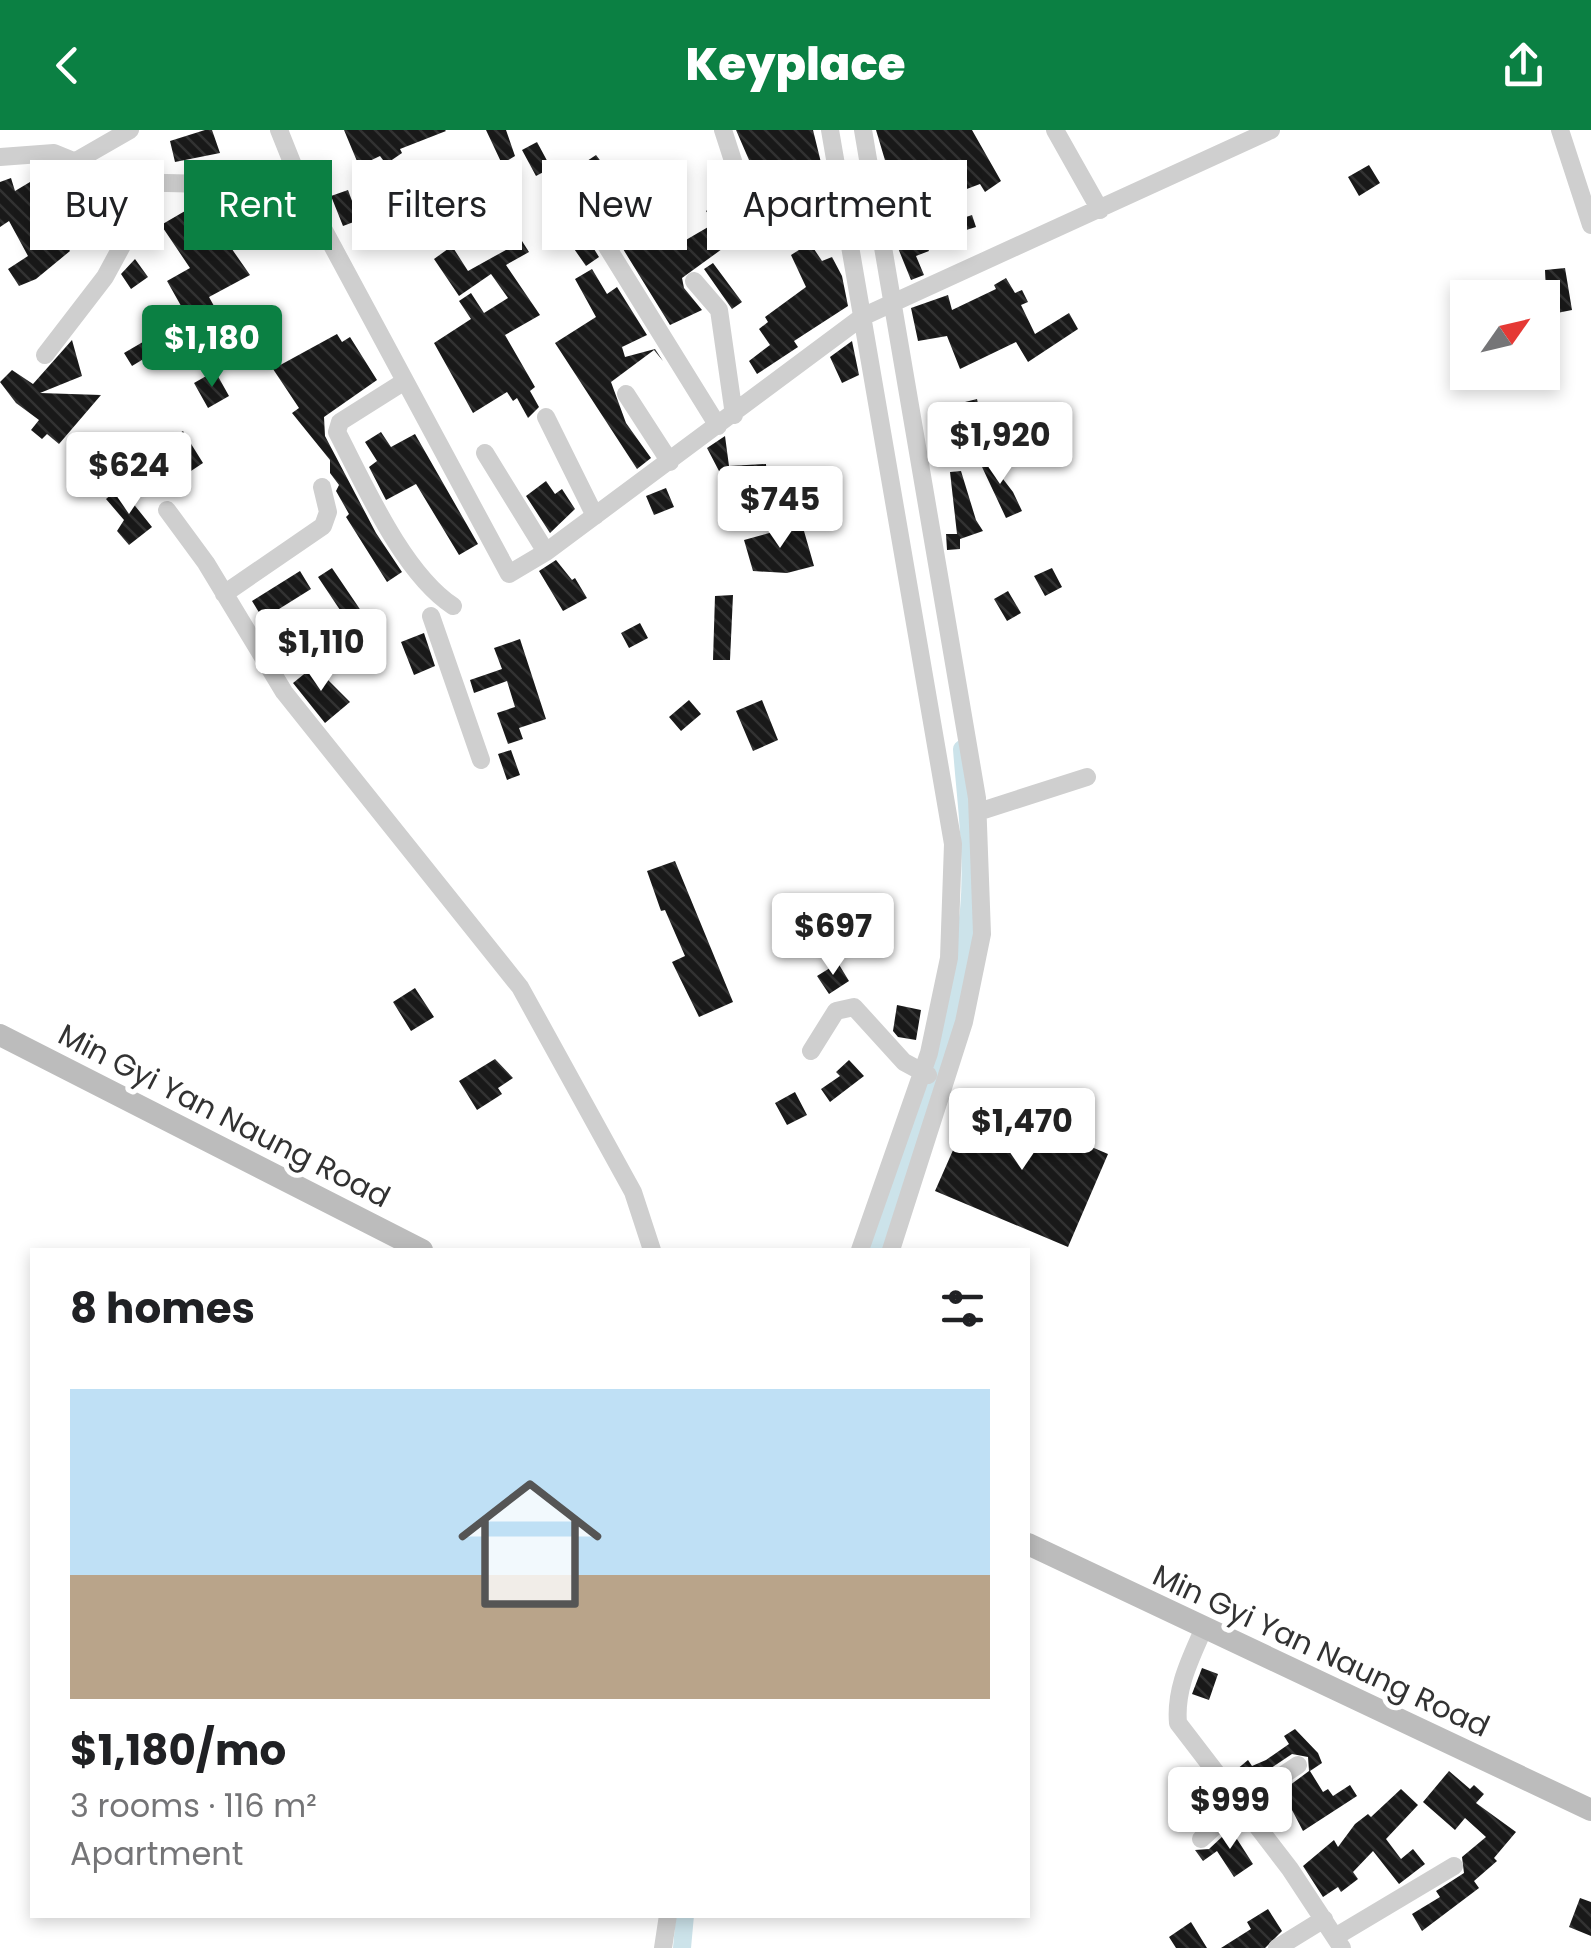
<!DOCTYPE html>
<meta charset="utf-8">
<style>
:root{--surface:#fff;--page:#f6f6f6;--text:#202124;--muted:#757577;--line:#e0e0e0;--accent:#0b8043}
body{margin:0;font-family:Poppins,sans-serif;background:var(--page);color:var(--text);height:100vh;display:flex;flex-direction:column;font-size:38px;white-space:nowrap}
*{box-sizing:border-box;margin:0}
p{font-size:32px;color:var(--muted)}
.icon{flex:none;width:55px;height:55px;fill:none;stroke:currentColor;stroke-width:2;stroke-linecap:round;stroke-linejoin:round}
.map{position:relative;flex:1;overflow:hidden}
.side{position:absolute;left:30px;top:1118px;width:1000px;height:670px;display:flex;flex-direction:column;background:var(--surface);border-radius:0px;box-shadow:0 5px 15px #0003}
.side>*{flex:none}
.guide{position:absolute;left:30px;top:30px;width:1000px;height:90px;display:flex;gap:20px}
.needle{width:65px;rotate:56deg}
.buttons{position:absolute;left:1450px;top:150px;display:grid;gap:20px}
.buttons a{display:grid;place-items:center;width:110px;height:110px;border-radius:0px;background:var(--surface);box-shadow:0 5px 15px #0003;font-size:50px}
.price{position:absolute;translate:-50% -85px;padding:0 22px;border-radius:10px;background:#fff;color:#222;font-size:32px;line-height:65px;filter:drop-shadow(0 2px 5px #0008)}
.price::after{content:'';position:absolute;left:50%;top:60px;width:30px;height:22px;margin-left:-15px;background:inherit;clip-path:polygon(0 0,100% 0,50% 100%)}
.price.current{background:var(--accent);color:#fff}
ul{padding:0;list-style:none}
li{display:grid;align-content:center;gap:20px;height:530px;padding:0 40px}
li+li{border-top:2px solid var(--line)}
li span{display:grid;place-items:center;height:310px;border-radius:0px;color:#555}
li>.icon{margin-inline-start:auto}
span .icon{width:180px;height:180px;fill:#fffc;stroke-width:1}
li b{font-size:42px}
h2{display:flex;justify-content:space-between;align-items:center;height:120px;padding:0 40px;font-size:42px}
.tag{padding:0 35px;border-radius:0px;background:var(--surface);box-shadow:0 5px 15px #0003;font-size:35px;line-height:90px}
.tag.current{background:var(--accent);color:#fff}
header{display:flex;justify-content:space-between;align-items:center;height:130px;padding:0 40px;background:var(--accent);color:#fff;font-size:45px;font-weight:800}
.map>svg:first-child{display:block}
.lines{fill:none;stroke-linecap:round;stroke-linejoin:round}
.canal{stroke:#cce3ea;stroke-width:18}
.building{fill:url(#building-back-hatch)}
.street{stroke:#cfcfcf;stroke-width:18}
.secondary{stroke:#bcbcbc;stroke-width:22}
.labels{text-anchor:middle;stroke-width:10;stroke-linejoin:round;paint-order:stroke}
.street-label{font-size:30px;fill:#323232;stroke:#fff}
</style>
<header><svg class="icon" aria-label="back" viewBox="0 0 24 24"><path d="M15 5l-7 7 7 7"/></svg>Keyplace<svg class="icon" aria-label="share" viewBox="0 0 24 24"><path d="M12 15V3M7 8l5-5 5 5M5 13v7h14v-7"/></svg></header>
<div class="map">
<svg width="1591" height="1818" viewBox="0 0 1591 1818">
<defs>
<pattern id="building-back-hatch" width="6" height="6" patternUnits="userSpaceOnUse" patternTransform="scale(2.5)"><rect width="6" height="6" fill="#191919"/><path d="M-1 5l2 2M0 0l6 6M5-1l2 2" fill="none" stroke="#323232"/></pattern>
</defs>
<rect width="100%" height="100%" fill="#fff"/>
<g class="lines">
<path class="canal" d="M877,1120C914,1009 957,898 969,780C974,727 966,672 962,619
M682,1818L685,1785"/>
</g>
<path class="building" d="M205,0H212L220,23L175,32L170,11Z
M344,0H445L446,1L400,19L402,23L386,34L380,26L359,36Z
M486,0H506L515,26L502,34Z
M736,0H813L826,53L813,58L827,78L790,103L774,82L717,113L722,119L682,148L684,158L702,180L670,195L607,93L612,90L575,39L596,25L641,84L633,87L651,113L668,100L679,114L715,93L706,81L712,77L709,72L723,63L727,68L759,53Z
M876,0H972L1001,51L985,62L980,54L943,68L937,54L900,62L905,80L892,84L883,43L894,35L887,37Z
M537,12L551,38L536,46L522,20Z
M1369,35L1380,53L1359,66L1348,47Z
M651,37L657,61L673,54L678,67L648,82L637,41Z
M486,43L508,78L493,88L471,53Z
M11,48L15,61L30,52L52,85L57,82L67,98L58,104L70,121L36,149L19,156L8,139L28,126L9,91L0,97V52Z
M348,60L359,90L343,96L331,66Z
M259,63L260,83L222,86L221,66Z
M185,81L197,99L211,89L250,145L209,167L214,176L189,190L167,151L190,138L161,95Z
M286,83L289,108L271,110L269,93Z
M972,85L976,97L940,108L936,97Z
M584,103L599,127L586,136L570,113Z
M924,108L929,121L916,126L924,145L911,150L898,118Z
M522,111L529,122L506,135L540,185L505,205L535,257L530,261L539,277L528,288L517,268L513,271L507,262L473,283L434,213L471,189L459,171L471,163L484,183L508,168L491,144L459,166L434,129L452,116L468,141Z
M810,113L822,131L832,127L842,146L848,176L794,211L798,217L757,244L749,231L770,215L759,199L768,192L765,187L806,157L791,125Z
M135,129L148,147L131,159L121,144Z
M713,133L742,172L732,179L704,139Z
M1565,138L1572,180L1547,185L1545,140Z
M592,139L607,164L617,157L647,205L622,217L625,227L655,219L663,231L654,220L611,252L626,293L651,328L637,339L555,213L596,187L575,149Z
M1006,148L1015,163L1022,160L1028,172L1021,175L1035,204L1069,183L1078,199L1028,232L1016,212L960,239L947,206L918,211L911,178L948,165L952,180L996,159L994,155Z
M337,204L342,212L350,207L377,250L324,287L325,306L376,403L402,442L387,452L346,387L349,384L336,361L339,355L330,343V330L292,283L299,278L273,239Z
M148,209L155,222L132,236L124,223Z
M72,210L82,246L40,263L101,265L59,314L47,304L42,309L31,300L39,290L16,273L0,252L12,240L33,254Z
M852,211L859,245L842,253L830,227Z
M215,241L229,266L208,278L194,253Z
M977,269L981,287L962,292L957,274Z
M183,301L203,333L173,353L164,339L150,347L139,329Z
M381,302L391,317L415,304L478,414L459,425L416,354L386,370L369,337L377,331L365,312Z
M725,306L729,336L766,334L768,362L748,363L750,385L738,389L732,364L723,365L719,341L707,318Z
M980,319L1013,362L1022,381L1006,388L975,322Z
M961,341L976,390L983,401L960,409V419L947,420L946,404H957L950,342Z
M546,351L555,364L562,359L575,379L550,403L526,366Z
M120,357L152,397L129,415L117,401L124,390L106,369Z
M666,358L674,377L654,385L646,366Z
M802,394L814,436L787,443L753,441L744,410Z
M556,430L572,450L575,448L587,468L563,481L539,441Z
M332,438L372,497L358,507L318,447Z
M1052,438L1062,457L1045,466L1034,446Z
M300,441L311,459L263,489L252,471Z
M1008,461L1021,483L1007,491L994,469Z
M733,465L730,530H713L715,466Z
M640,493L648,508L629,518L621,503Z
M424,503L435,536L414,545L401,512Z
M520,509L546,589L519,598L523,609L508,614L497,583L515,577L507,551L474,563L470,550L502,539L494,518Z
M314,536L350,572L325,593L293,553Z
M689,570L701,584L681,601L669,587Z
M762,570L778,610L753,621L736,581Z
M511,620L520,645L507,650L498,624Z
M675,731L733,872L699,887L672,832L685,826L665,780L661,781L647,741Z
M838,833L849,851L829,864L817,846Z
M415,858L434,887L411,901L393,872Z
M897,875L921,880L916,910L898,907L893,901Z
M495,929L513,948L498,958L502,964L477,980L459,951Z
M849,930L864,946L830,972L821,959L840,946L836,942Z
M795,962L807,985L787,995L775,973Z
M976,968L1108,1024L1068,1117L935,1061Z
M1202,1538L1218,1544L1209,1570L1192,1564Z
M1295,1599L1318,1623L1322,1633L1310,1641L1323,1662L1328,1659L1333,1666L1350,1655L1357,1666L1303,1701L1282,1661L1309,1641L1308,1627L1292,1624L1246,1655L1236,1640L1248,1630L1252,1636L1266,1630L1289,1614L1284,1606Z
M1449,1641L1470,1659L1474,1655L1484,1664L1476,1673L1516,1702L1494,1728L1497,1731L1474,1751L1479,1758L1422,1801L1412,1784L1440,1767L1436,1761L1464,1743L1462,1727L1486,1707L1465,1688L1455,1700L1423,1672Z
M1401,1659L1418,1675L1386,1709L1401,1729L1413,1719L1425,1734L1399,1754L1373,1721L1353,1742L1358,1749L1341,1762L1338,1757L1323,1767L1303,1736L1334,1710L1338,1717L1355,1694L1368,1684L1371,1687Z
M1238,1692L1244,1700L1235,1706L1253,1734L1234,1747L1217,1721L1203,1731L1195,1720L1209,1719Z
M1580,1768L1591,1772V1806L1569,1797Z
M1268,1779L1282,1801L1265,1818H1221L1251,1799L1247,1792Z
M1191,1792L1207,1818H1176L1169,1807Z"/>
<g class="lines">
<path class="street" d="M279,0L305,65L509,444L546,422L862,187L1271,0
M723,0L735,37
M830,0L953,714L949,828L929,923L860,1120
M863,0L977,668L982,804L964,892L891,1120
M1055,0L1100,80
M1560,0L1591,95
M0,27L54,23L125,52L208,54L298,48
M76,31L130,0
M565,49L718,296
M694,151L719,180L734,285
M45,225L105,147L124,112L125,52
M405,251L340,292L337,302C365,356 403,443 453,476
M626,264L670,332
M546,287L595,386
M485,323L546,422
M167,380L206,433L284,562L520,857L633,1062L652,1120
M224,464L323,396L328,382L322,357
M431,486L481,630
M978,682L1087,647
M811,921L836,881L854,877L904,932L928,945
M1203,1500C1190,1530 1175,1559 1178,1593L1290,1739L1342,1818
M1201,1709L1240,1674L1298,1635
M1335,1807L1454,1736
M663,1818L668,1785
M1277,1818L1324,1789"/>
<path class="secondary" d="M0,905L422,1120
M1028,1414L1591,1680"/>
</g>
<g class="labels">
<g class="street-label">
<text transform="translate(224 986) rotate(27)" y="10">Min Gyi Yan Naung Road</text>
<text transform="translate(1321 1521) rotate(25)" y="10">Min Gyi Yan Naung Road</text>
</g>
</g>
</svg>
<div class="buttons">
<a><svg class="needle" viewBox="-14 -14 28 28"><path d="M0-13l5 13h-10z" fill="#e53935"/><path d="M0 13l5-13h-10z" fill="#757577"/></svg></a>
</div>
<b class="price current" style="left:212px;top:260px">$1,180</b>
<b class="price" style="left:1000px;top:357px">$1,920</b>
<b class="price" style="left:129px;top:387px">$624</b>
<b class="price" style="left:780px;top:421px">$745</b>
<b class="price" style="left:321px;top:564px">$1,110</b>
<b class="price" style="left:833px;top:848px">$697</b>
<b class="price" style="left:1022px;top:1043px">$1,470</b>
<b class="price" style="left:1230px;top:1722px">$999</b>
<div class="guide">
<a class="tag">Buy</a>
<a class="tag current">Rent</a>
<a class="tag">Filters</a>
<a class="tag">New</a>
<a class="tag">Apartment</a>
</div>
<section class="side">
<h2>8 homes<svg class="icon" aria-label="filters" viewBox="0 0 24 24"><path d="M4 7h16M4 17h16"/><circle cx="9" cy="7" r="2"/><circle cx="15" cy="17" r="2"/></svg></h2>
<ul>
<li><span style="background:linear-gradient(#bfe0f5 60%,#b9a48a 0)"><svg class="icon" aria-label="home" viewBox="0 0 24 24"><path d="M3 11l9-7 9 7M6 9v11h12V9"/></svg></span><div><b>$1,180/mo</b><p>3 rooms · 116 m²</p><p>Apartment</p></div></li>
</ul>
</section>
</div>
